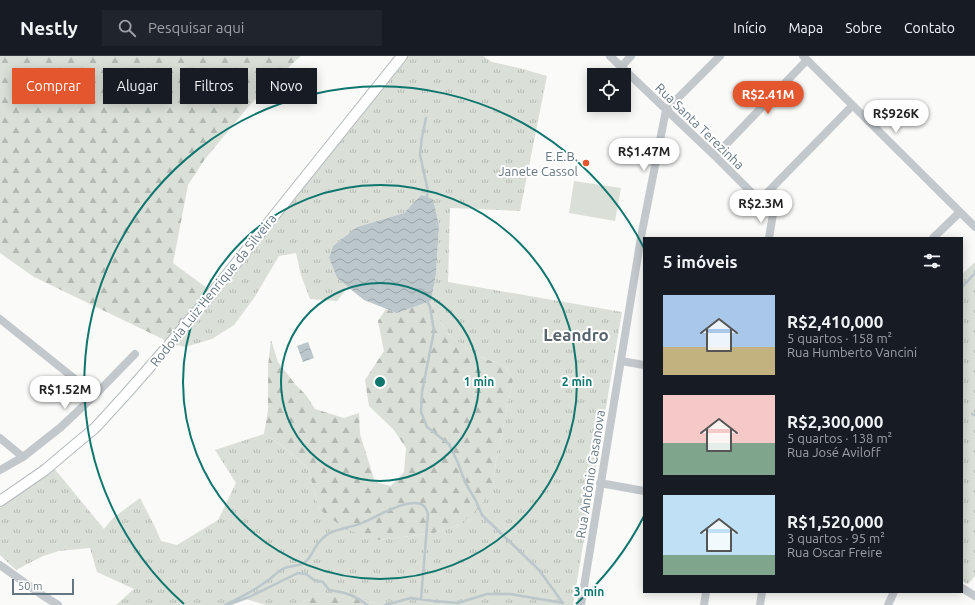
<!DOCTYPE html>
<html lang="pt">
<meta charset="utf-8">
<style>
:root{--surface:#171b24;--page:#20242c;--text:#f1f3f6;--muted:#9ea1a6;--line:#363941;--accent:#e4572e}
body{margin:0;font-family:Ubuntu,sans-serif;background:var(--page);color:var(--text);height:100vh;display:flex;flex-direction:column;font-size:15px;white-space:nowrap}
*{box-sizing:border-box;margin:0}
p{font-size:13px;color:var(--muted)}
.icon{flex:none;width:22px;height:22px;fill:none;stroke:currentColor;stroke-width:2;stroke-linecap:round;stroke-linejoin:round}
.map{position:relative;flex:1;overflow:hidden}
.side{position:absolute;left:643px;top:181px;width:320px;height:356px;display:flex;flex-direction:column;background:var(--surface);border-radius:0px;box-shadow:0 2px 10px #0003}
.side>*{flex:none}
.hud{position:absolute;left:12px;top:12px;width:380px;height:36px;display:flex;gap:8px}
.controls{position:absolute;left:587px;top:12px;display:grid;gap:8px}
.controls a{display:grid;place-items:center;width:44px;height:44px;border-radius:0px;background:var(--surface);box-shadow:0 2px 10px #0003;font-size:20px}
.scale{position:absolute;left:12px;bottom:10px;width:62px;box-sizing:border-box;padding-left:4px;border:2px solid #657683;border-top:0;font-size:11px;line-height:14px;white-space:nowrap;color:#657683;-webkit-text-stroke:3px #fff;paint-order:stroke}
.price{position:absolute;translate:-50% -34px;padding:0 9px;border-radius:14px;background:#fff;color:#222;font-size:13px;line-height:26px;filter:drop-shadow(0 1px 2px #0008)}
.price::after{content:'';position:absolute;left:50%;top:24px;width:12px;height:9px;margin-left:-6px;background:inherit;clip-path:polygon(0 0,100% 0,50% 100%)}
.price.selected{background:var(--accent);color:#fff}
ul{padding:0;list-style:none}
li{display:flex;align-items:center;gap:12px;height:100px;padding:0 20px}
li span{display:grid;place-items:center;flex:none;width:112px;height:80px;border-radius:0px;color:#555}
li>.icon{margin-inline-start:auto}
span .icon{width:48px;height:48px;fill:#fffc;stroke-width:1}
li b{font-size:17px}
h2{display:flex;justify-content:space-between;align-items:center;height:48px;padding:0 20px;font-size:17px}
.chip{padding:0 14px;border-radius:0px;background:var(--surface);box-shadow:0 2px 10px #0003;font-size:14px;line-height:36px}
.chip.selected{background:var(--accent);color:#fff}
header{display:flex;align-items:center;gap:24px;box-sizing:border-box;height:56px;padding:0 20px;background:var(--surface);border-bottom:1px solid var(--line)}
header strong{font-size:19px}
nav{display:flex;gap:22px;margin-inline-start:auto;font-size:14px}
.search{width:280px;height:36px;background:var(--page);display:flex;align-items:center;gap:10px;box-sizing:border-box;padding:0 14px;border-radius:0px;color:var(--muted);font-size:15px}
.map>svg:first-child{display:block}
.grass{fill:url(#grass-tufts)}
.forest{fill:url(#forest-firs)}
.pitch{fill:#dadfd7}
.water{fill:url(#water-waves)}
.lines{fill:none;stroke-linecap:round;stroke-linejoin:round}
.stream{stroke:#bbc7cb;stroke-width:2.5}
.major-casing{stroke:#b5babe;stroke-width:12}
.minor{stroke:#c3c8cc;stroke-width:8}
.major{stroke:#fff;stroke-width:10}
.ring{fill:none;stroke:#0f766e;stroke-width:2}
.poi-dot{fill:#e4572e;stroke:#fff;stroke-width:1.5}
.labels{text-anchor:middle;stroke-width:4;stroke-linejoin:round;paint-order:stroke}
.street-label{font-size:13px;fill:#657683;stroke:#fff}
.poi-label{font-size:13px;fill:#657683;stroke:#fff;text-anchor:end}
.district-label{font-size:17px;font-weight:bold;fill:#57646e;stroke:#fff}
.centre{fill:#0f766e;stroke:#fff;stroke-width:2}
.ring-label{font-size:12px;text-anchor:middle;font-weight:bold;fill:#0f766e;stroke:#fff;stroke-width:4;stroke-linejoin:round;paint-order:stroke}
</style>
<header>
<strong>Nestly</strong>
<div class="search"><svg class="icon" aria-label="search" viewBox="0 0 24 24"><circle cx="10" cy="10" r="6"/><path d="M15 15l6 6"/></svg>Pesquisar aqui</div>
<nav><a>Início</a><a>Mapa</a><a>Sobre</a><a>Contato</a></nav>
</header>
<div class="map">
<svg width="975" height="549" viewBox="0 0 975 549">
<defs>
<pattern id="grass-tufts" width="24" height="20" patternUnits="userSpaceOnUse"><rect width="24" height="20" fill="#dadfd7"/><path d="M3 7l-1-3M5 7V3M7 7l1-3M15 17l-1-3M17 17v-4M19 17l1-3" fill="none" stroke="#b4b9b4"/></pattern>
<pattern id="forest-firs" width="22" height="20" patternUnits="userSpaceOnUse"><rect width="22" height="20" fill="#dadfd7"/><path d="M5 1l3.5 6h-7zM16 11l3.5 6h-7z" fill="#b4b9b4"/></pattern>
<pattern id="water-waves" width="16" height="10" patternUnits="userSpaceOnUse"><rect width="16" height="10" fill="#bbc7cb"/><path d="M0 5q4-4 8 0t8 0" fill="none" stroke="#9ca6aa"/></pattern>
</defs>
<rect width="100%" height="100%" fill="#fafaf8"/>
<path class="grass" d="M407,0H483L492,6L523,13L547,20L520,155L450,152L448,226L622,256L573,549H382L361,543L317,537L299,549H266L239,541L224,549H116L134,533L97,516L90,492L59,495L43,500L16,514L0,499V452L53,411L104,473L113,462L140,442L155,471L161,485L177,489L218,464L236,427L215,394L264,378L284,391L308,412L319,453L379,484L434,477L459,469L493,430L496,405L513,324L505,310L478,300L450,280L435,258L431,245L436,218L439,171L421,139L404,157L357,171L333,190L329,202L337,222L348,231L337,245L310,243L301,219L296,197L279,200L254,242L234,269L212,283L185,291L173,288Z
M975,206V520L968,528L962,525V218Z"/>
<path class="forest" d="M0,0H301L292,8L248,51L205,103L188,129L173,207L215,238L173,288L34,221L0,197Z
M431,245L435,258L450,280L478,300L505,310L513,324L496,405L493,430L479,452L459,469L434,477L379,484L345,473L319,453L308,412L284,391L264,378L268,354V310L271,284L278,306L295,328L306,339L315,353L344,362L359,357L360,378L375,426L391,430L404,416L406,392L394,374L369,350L365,324L384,295L378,265L386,253L397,257Z
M317,537L361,543L382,549H299Z"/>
<path class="pitch" d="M574,125L621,132L615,165L569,157Z"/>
<path class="water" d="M421,139L433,143L439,171L436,218L431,245L397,257L364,244L337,222L329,202L333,190L357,171L404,157Z
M308,286L314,302L303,306L297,290Z"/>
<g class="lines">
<path class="stream" d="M426,143L428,135L420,99L422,81L426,62
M962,231L975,217
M427,244L430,251L434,275L422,336L421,356L427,371L449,388L458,407L465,426L476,445L482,459L539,514L563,547
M972,358L975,359
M225,549C239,542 254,535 267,525C272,522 276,517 281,514C288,509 297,511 304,507C309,504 312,497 315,492C318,487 324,480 330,477C340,472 354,471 364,466C377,461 411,439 424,450C426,452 427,455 428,458L421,543
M228,549L249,541L298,517L306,518L314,524L323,526L329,534C344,536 355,539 367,549
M385,549L411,542L434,545L458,547L487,538H510L563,547"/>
<g class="major-casing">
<path id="major" d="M0,445L45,414L65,397L95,372L127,337L168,290L209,241L402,0"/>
</g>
<path class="minor" d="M610,0L715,100L773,158L769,182
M803,0L975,171
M621,11L631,0
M666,54L720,0
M715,100L807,4
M760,144L852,50
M933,182L960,156
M0,263L95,339
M621,305L644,309
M0,382L23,401
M0,414L23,401L61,371L95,339L135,298
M600,427L644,435
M0,509L42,539L58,549
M962,532L975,540
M581,549L641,181L666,54
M704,549L706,536
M760,549L762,536
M888,549L894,536"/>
<use href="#major" class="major"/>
</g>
<g class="ring">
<circle cx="380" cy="326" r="99"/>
<circle cx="380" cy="326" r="197"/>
<path d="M644 460A296 296 0 0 1 576 548M184 548A296 296 0 1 1 644 192"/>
</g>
<circle class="poi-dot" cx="586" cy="107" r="4"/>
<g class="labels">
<g class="street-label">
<text transform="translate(700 70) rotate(44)" y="5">Rua Santa Terezinha</text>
<text transform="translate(213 234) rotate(-51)" y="5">Rodovia Luiz Henrique da Silveira</text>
<text transform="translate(590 418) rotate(-81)" y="5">Rua Antônio Casanova</text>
</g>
<g class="poi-label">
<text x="578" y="105">E.E.B.<tspan x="578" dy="15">Janete Cassol</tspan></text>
</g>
<g class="district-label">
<text x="576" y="285">Leandro</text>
</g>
</g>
<circle cx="380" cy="326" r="6" class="centre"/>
<g class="ring-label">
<text x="479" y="330">1 min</text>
<text x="577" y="330">2 min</text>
<text x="589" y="540">3 min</text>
</g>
</svg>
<div class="controls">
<a><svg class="icon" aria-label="locate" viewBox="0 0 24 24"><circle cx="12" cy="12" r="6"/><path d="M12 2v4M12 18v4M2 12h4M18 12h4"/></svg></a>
</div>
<div class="scale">50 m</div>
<b class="price selected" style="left:768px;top:59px">R$2.41M</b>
<b class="price" style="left:896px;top:78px">R$926K</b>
<b class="price" style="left:644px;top:116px">R$1.47M</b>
<b class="price" style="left:761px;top:168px">R$2.3M</b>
<b class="price" style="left:65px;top:354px">R$1.52M</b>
<div class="hud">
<a class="chip selected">Comprar</a>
<a class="chip">Alugar</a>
<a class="chip">Filtros</a>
<a class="chip">Novo</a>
</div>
<section class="side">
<h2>5 imóveis<svg class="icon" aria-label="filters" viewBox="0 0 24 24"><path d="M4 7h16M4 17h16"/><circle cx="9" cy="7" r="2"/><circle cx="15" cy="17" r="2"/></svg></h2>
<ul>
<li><span style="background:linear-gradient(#a9c7e8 65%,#c2b280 0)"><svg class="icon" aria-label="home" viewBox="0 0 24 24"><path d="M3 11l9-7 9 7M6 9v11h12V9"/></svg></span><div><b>R$2,410,000</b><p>5 quartos · 158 m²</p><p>Rua Humberto Vancini</p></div></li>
<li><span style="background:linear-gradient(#f6c9c9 60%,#7fa58c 0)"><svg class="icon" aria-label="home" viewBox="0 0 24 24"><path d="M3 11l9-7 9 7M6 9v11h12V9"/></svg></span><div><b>R$2,300,000</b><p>5 quartos · 138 m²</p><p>Rua José Aviloff</p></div></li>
<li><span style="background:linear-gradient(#bfe0f5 75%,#7fa58c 0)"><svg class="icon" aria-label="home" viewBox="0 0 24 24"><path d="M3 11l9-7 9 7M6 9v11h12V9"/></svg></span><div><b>R$1,520,000</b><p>3 quartos · 95 m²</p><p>Rua Oscar Freire</p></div></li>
</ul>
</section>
</div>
